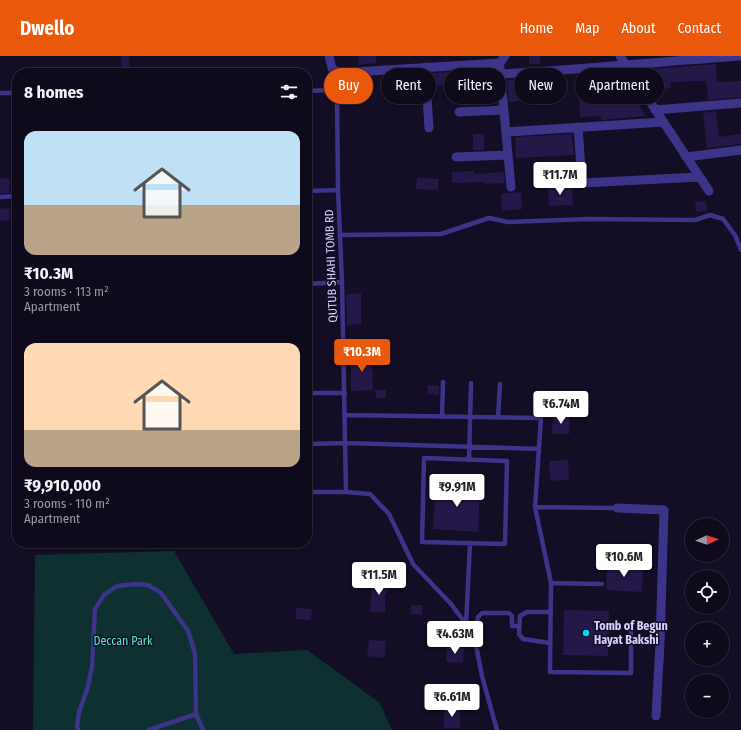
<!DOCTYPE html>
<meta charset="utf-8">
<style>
:root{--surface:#0e0a1c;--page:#1c1829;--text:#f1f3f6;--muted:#9b9aa3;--line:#2e2b3b;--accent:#ea580c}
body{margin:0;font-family:"Fira Sans Condensed",sans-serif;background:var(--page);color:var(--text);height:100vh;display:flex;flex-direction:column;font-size:15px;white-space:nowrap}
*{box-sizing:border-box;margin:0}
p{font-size:13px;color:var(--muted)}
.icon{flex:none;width:22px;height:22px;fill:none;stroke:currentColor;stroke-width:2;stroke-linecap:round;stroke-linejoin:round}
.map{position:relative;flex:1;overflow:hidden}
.drawer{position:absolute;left:12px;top:12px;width:300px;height:480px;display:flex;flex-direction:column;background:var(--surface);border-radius:16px;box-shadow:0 1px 3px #0004,0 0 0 1px var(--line)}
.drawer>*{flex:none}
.banner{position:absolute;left:324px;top:12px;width:357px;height:36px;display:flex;gap:8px}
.needle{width:26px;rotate:87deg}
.buttons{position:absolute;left:685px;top:462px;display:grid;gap:8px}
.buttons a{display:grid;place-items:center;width:44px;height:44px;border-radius:50%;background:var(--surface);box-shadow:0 1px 3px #0004,0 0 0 1px var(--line);font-size:20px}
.price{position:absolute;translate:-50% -34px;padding:0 9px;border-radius:4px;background:#fff;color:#222;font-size:13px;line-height:26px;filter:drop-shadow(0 1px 2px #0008)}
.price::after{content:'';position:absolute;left:50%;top:24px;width:12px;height:9px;margin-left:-6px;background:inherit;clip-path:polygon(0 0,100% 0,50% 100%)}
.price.active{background:var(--accent);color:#fff}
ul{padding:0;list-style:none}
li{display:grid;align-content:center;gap:8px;height:212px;padding:0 12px}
li span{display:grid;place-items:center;height:124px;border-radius:12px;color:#555}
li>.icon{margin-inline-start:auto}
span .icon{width:72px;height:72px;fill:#fffc;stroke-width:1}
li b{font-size:17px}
h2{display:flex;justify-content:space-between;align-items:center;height:48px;padding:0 12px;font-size:17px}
.pill{padding:0 14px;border-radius:18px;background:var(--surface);box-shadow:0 1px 3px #0004,0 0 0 1px var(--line);font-size:14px;line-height:36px}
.pill.active{background:var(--accent);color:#fff}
header{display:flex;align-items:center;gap:24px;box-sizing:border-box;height:56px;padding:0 20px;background:var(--accent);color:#fff}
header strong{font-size:19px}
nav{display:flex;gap:22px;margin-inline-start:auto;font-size:14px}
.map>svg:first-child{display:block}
.green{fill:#0f3030}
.building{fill:#241848}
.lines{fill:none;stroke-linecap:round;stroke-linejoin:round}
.lane{stroke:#3c3488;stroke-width:4.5}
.street{stroke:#3c3488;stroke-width:9}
.poi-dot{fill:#00d6fd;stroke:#130d26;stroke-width:1.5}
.labels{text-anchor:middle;stroke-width:3;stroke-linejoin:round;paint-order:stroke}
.street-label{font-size:12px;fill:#d9d2ff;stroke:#130d26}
.poi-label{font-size:12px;font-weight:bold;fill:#d9d2ff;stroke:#130d26;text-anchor:start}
.park-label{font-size:12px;fill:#54e8cb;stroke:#130d26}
</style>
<header>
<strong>Dwello</strong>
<nav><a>Home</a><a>Map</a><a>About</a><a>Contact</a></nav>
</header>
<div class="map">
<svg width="741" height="674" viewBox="0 0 741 674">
<rect width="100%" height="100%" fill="#130d26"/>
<path class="green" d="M174,495L234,598L307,594L380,647L392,674H33L35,499Z"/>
<path class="building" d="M121,0H129L130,15H122Z
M358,0H376V7L359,9Z
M529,0H540V8H529Z
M716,8L717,26L741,25V41L708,44L706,25L670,26L671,32L650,34L638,14Z
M478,14H492L493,29L479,30Z
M451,16V29L432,30L431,17Z
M597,17L598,40L634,37L645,60L601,64V60L580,61L577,19Z
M418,18H419L420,30H418V38L394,39L393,21Z
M517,23L519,45L509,46L507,24Z
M475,34L476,49L464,50V35Z
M716,55L719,81L741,78V88L707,92L703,57Z
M473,78H484V94H473Z
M572,78L574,99L516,102L515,81Z
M473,115L474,118L504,116L505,127L484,128V126L452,127V116Z
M0,122L10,123L9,137H0Z
M417,122L438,123V134L416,133Z
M572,130L573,149L549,150L548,131Z
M521,136L522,153L502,155L501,138Z
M706,145L707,155L696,156L695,146Z
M0,152L10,153L9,165L0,164Z
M361,237V268L347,269L346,238Z
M351,300H372L373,334L351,335Z
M428,329L439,330V339L427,338Z
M375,334H386V342H376Z
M553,360L570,361L569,378H552Z
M568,404L569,424L550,425L549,405Z
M436,427L480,430L478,476L433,473Z
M607,509L643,511L642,536L606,534Z
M372,524L388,525L387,538H385V556H370Z
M411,549H422V559L411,558Z
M296,552L312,553L311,564L296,563Z
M564,554L609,555L608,600L563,599Z
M369,584L386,585L385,602L367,600Z
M447,591L464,592L463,607L446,606Z
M444,653H460V672H444Z"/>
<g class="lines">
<path class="lane" d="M307,35L332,34L335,35L337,39L338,134
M0,37H17
M307,135L338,134L342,226L346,436L370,438L389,458L413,508L451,548L474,579L482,620L497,674
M0,141L17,140
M340,179L441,178L489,162L508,166L588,163L695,164L710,159L723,163L735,179L741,194
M307,228L342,226
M307,337H345
M345,359L541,362L535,451L617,452
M442,361L443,326
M498,362L500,328
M307,388L346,387L539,393
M424,402L507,405L505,488L422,486Z
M469,404L471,327
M307,436H346
M535,451L551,527L602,528
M551,527L550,616L631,617V568
M466,570L470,487
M474,579L478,561L482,557H509L512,560V570H519
M550,587L523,583L519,578L520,560L527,556H551
M78,674L77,670L79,656L87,634L92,611L95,553L104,539L117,530L136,528L148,529L161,537L188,575L195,597L196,658L203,674
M149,674L196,658"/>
<path class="street" d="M329,0L332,12L337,17L500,7L505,0
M620,0L709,135
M425,11L429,72
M500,12L511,131
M501,18C580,13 660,6 740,0
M655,54L741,47
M459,56L504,54
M578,71L582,127L699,121
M506,76L663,66
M456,101L508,99
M686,101L741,94
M617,452L664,454L660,588L656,660"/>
</g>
<circle class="poi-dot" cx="586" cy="577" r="4"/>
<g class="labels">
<g class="street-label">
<text transform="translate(331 210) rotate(-92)" y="4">QUTUB SHAHI TOMB RD</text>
</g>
<g class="poi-label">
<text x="594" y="574">Tomb of Begun<tspan x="594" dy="14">Hayat Bakshi</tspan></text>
</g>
<g class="park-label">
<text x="123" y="589">Deccan Park</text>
</g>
</g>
</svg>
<div class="buttons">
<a><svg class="needle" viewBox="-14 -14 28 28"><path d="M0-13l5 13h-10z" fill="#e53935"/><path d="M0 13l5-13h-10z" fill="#9b9aa3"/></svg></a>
<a><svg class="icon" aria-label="locate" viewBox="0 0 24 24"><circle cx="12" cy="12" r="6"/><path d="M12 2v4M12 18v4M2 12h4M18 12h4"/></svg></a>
<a>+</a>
<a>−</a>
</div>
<b class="price" style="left:560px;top:140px">₹11.7M</b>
<b class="price active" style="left:362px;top:317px">₹10.3M</b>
<b class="price" style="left:561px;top:369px">₹6.74M</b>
<b class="price" style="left:457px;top:452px">₹9.91M</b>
<b class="price" style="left:624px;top:522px">₹10.6M</b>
<b class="price" style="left:379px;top:540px">₹11.5M</b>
<b class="price" style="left:455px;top:599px">₹4.63M</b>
<b class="price" style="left:452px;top:662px">₹6.61M</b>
<div class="banner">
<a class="pill active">Buy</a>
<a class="pill">Rent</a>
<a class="pill">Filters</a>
<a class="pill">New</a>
<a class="pill">Apartment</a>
</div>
<section class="drawer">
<h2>8 homes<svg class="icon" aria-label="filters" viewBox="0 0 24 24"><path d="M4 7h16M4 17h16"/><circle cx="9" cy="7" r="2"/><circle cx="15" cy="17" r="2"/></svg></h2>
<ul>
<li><span style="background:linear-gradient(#bfe0f5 60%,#b9a48a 0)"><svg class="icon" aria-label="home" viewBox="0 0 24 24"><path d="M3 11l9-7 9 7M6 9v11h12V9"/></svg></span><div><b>₹10.3M</b><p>3 rooms · 113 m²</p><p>Apartment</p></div></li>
<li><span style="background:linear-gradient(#ffd9b3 70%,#b9a48a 0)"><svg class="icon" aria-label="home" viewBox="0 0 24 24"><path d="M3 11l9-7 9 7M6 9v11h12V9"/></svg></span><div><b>₹9,910,000</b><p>3 rooms · 110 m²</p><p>Apartment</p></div></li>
</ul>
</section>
</div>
